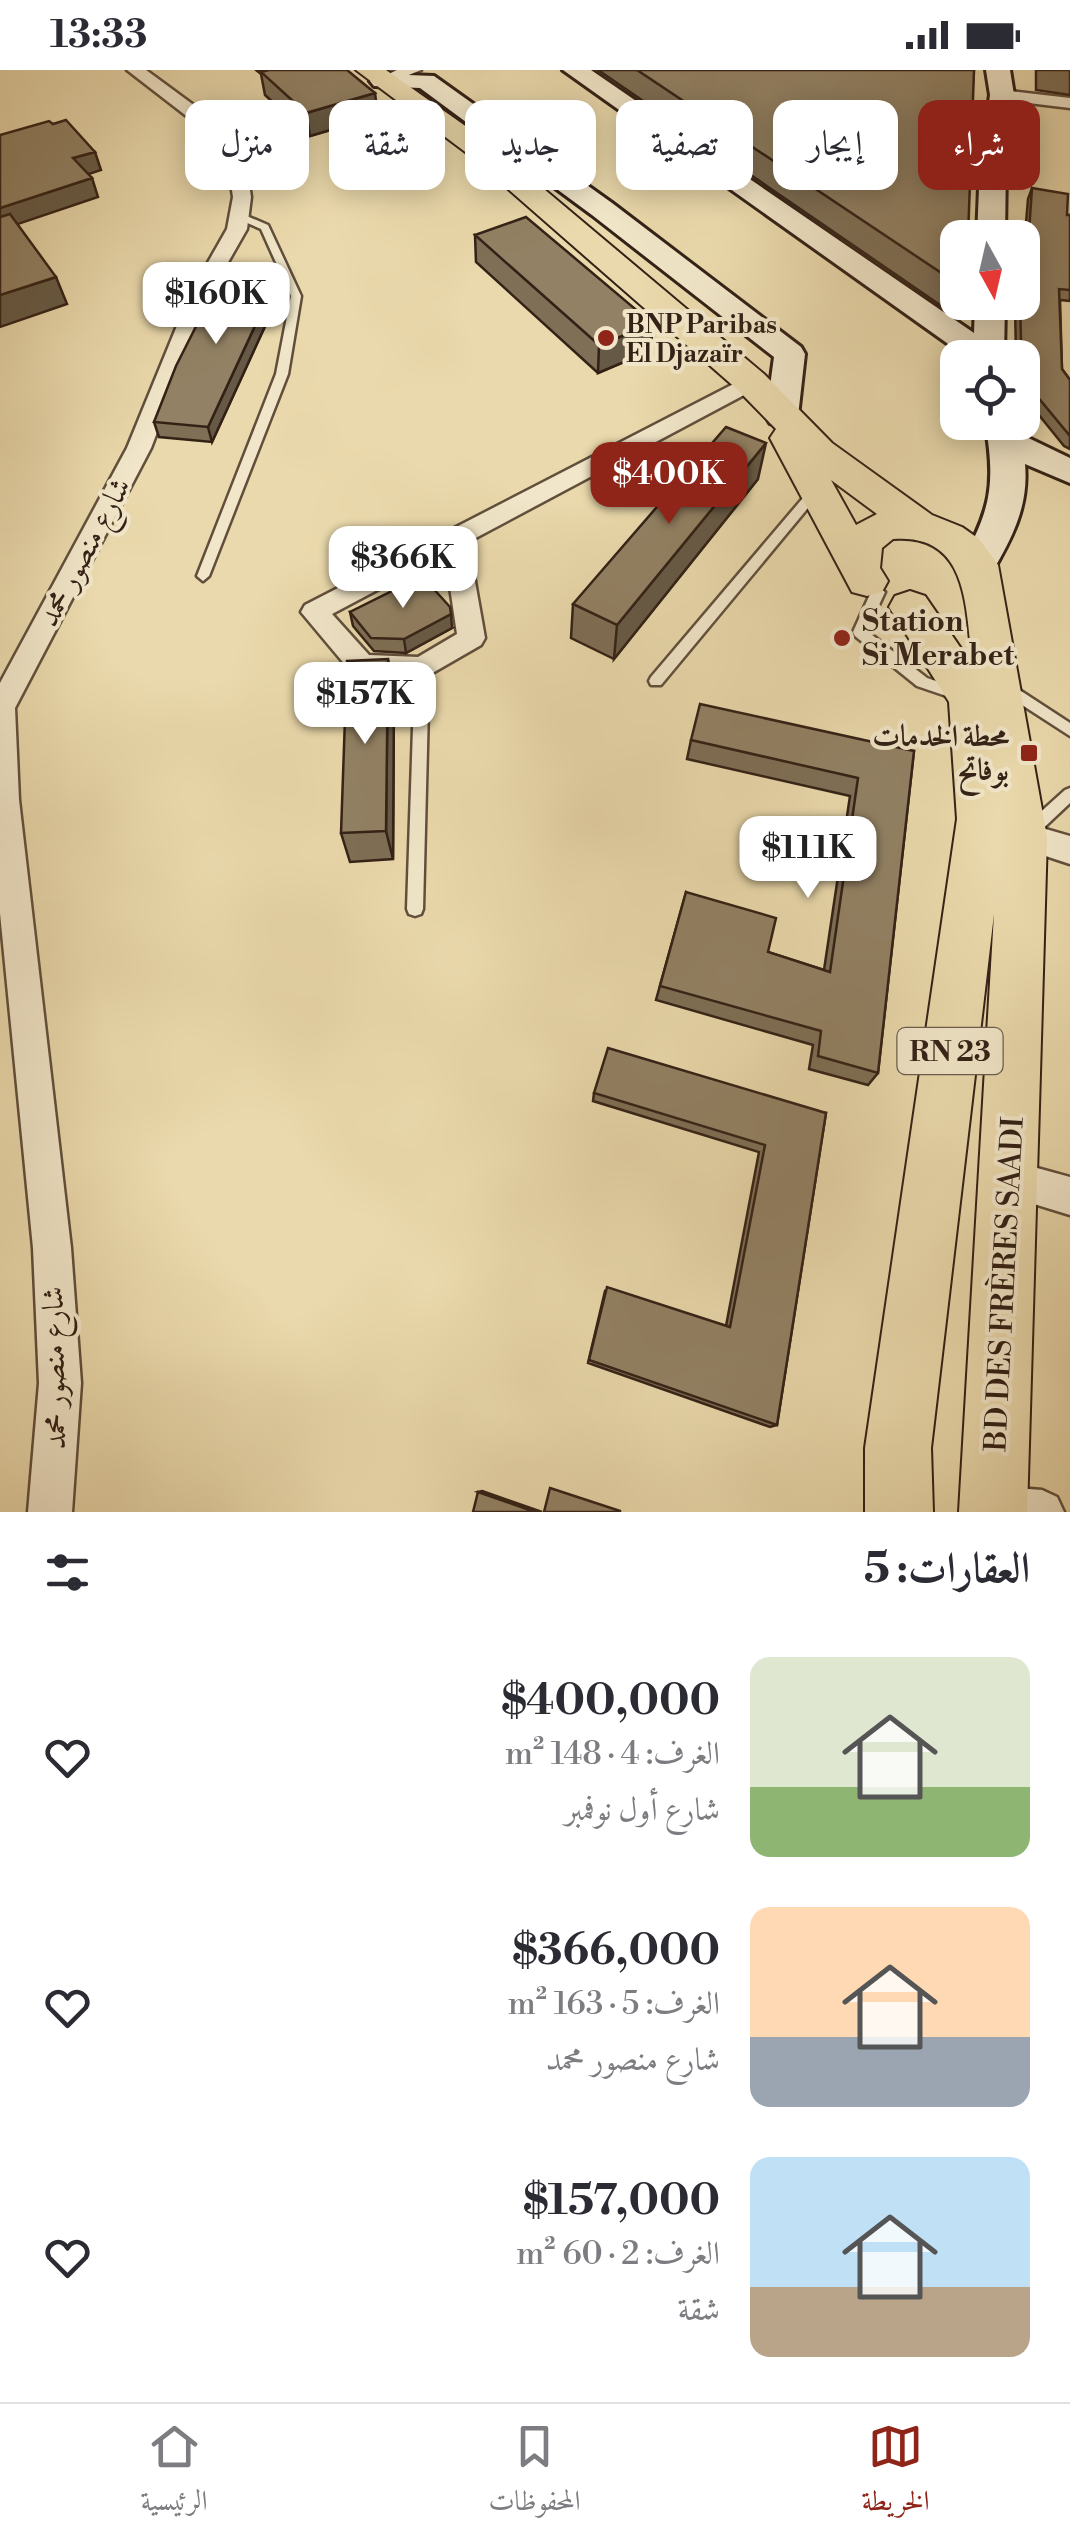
<!DOCTYPE html>
<html lang="ar">
<meta charset="utf-8">
<style>
:root{--surface:#fff;--page:#f7f7f7;--text:#2b2b33;--muted:#7c7c81;--line:#e1e1e2;--accent:#8f2418}
body{margin:0;font-family:"Libre Bodoni",Amiri,serif;background:var(--page);color:var(--text);direction:rtl;height:100vh;display:flex;flex-direction:column;font-size:38px;white-space:nowrap}
*{box-sizing:border-box;margin:0}
p{font-size:32px;color:var(--muted)}
.icon{flex:none;width:55px;height:55px;fill:none;stroke:currentColor;stroke-width:2;stroke-linecap:round;stroke-linejoin:round}
.map{position:relative;height:1442px;overflow:hidden;direction:ltr}
.panel{display:flex;flex-direction:column;background:var(--surface);flex:1}
.panel>*{flex:none}
.hud{position:absolute;left:30px;top:30px;width:1010px;height:90px;direction:rtl;display:flex;gap:20px}
.needle{width:65px;rotate:172deg}
.fabs{position:absolute;left:940px;top:150px;display:grid;gap:20px}
.fabs a{display:grid;place-items:center;width:100px;height:100px;border-radius:20px;background:var(--surface);box-shadow:0 5px 25px #0003;font-size:50px}
.price{position:absolute;translate:-50% -85px;padding:0 22px;border-radius:20px;background:#fff;color:#222;font-size:32px;line-height:65px;filter:drop-shadow(0 2px 5px #0008)}
.price::after{content:'';position:absolute;left:50%;top:60px;width:30px;height:22px;margin-left:-15px;background:inherit;clip-path:polygon(0 0,100% 0,50% 100%)}
.price.current{background:var(--accent);color:#fff}
ul{padding:0;list-style:none}
li{display:flex;align-items:center;gap:30px;height:250px;padding:0 40px}
li span{display:grid;place-items:center;flex:none;width:280px;height:200px;border-radius:20px;color:#555}
li>.icon{margin-inline-start:auto}
span .icon{width:120px;height:120px;fill:#fffc;stroke-width:1}
li b{font-size:42px}
h2{display:flex;justify-content:space-between;align-items:center;height:120px;padding:0 40px;font-size:42px}
.chip{padding:0 35px;border-radius:20px;background:var(--surface);box-shadow:0 5px 25px #0003;font-size:35px;line-height:90px}
.chip.current{background:var(--accent);color:#fff}
.status{display:flex;justify-content:space-between;align-items:center;height:70px;padding:0 50px;background:var(--surface);direction:ltr}
.status svg{height:28px;fill:currentColor}
.tabs{display:flex;justify-content:space-around;align-items:center;height:140px;border-top:2px solid var(--line);background:var(--surface);font-size:28px;color:var(--muted)}
.tabs a{display:grid;justify-items:center;gap:5px}
.tabs .current{color:var(--accent)}
.map>svg:first-child{display:block}
.lines{fill:none;stroke-linecap:round;stroke-linejoin:round}
.lane-casing{stroke:#614f3c;stroke-width:5}
.street-casing{stroke:#614f3c;stroke-width:5}
.secondary-casing{stroke:#332116;stroke-width:6}
.primary-casing{stroke:#332116;stroke-width:4}
.lane{fill:#f1e6c9;fill-rule:evenodd}
.street{fill:#f1e6c9;fill-rule:evenodd}
.secondary{fill:#f1e6c9;fill-rule:evenodd}
.primary{fill:#ead9ac;fill-rule:evenodd}
.wall{fill:#7e6f56;stroke:#332116;stroke-width:2.5}
.shaded-wall{fill:#665a46;stroke:#332116;stroke-width:2.5}
.building{fill:#928164;stroke:#332116;stroke-width:2.5}
.poi-dot{fill:#8f2418;stroke:#f1e6c9;stroke-width:4}
.labels{text-anchor:middle;stroke-width:8;stroke-linejoin:round;paint-order:stroke}
.far-poi-label{font-size:25px;font-weight:bold;fill:#332116;stroke:#f1e6c9;text-anchor:start}
.shield{fill:#f1e6c9;stroke:#6c5c4c;stroke-width:2.5}
.shield-label{font-size:28px;font-weight:bold;fill:#332116}
.street-label{font-size:30px;fill:#332116;stroke:#f1e6c9}
.poi-label{font-size:30px;font-weight:bold;fill:#332116;stroke:#f1e6c9;text-anchor:start}
</style>
<div class="status"><b>13:33</b><svg viewBox="0 0 49 12"><path d="M0 12V9h3v3zM5 12V6h3v6zM10 12V3h3v9zM15 12V0h3v12zM26 1h20v11H26zM47 4h2v5h-2z"/></svg></div>
<div class="map">
<svg width="1070" height="1442" viewBox="0 0 1070 1442">
<rect width="100%" height="100%" fill="#ead9ac"/>
<filter id="stains"><feTurbulence type="fractalNoise" baseFrequency=".002" numOctaves="4"/><feColorMatrix values="0 0 0 0 .2 0 0 0 0 .09 0 0 0 0 .02 0 0 0 .5 -.17"/></filter>
<radialGradient id="worn" r=".72"><stop offset=".6" stop-color="#630" stop-opacity="0"/><stop offset="1" stop-color="#630" stop-opacity=".3"/></radialGradient>
<g class="lines">
<g class="lane-casing">
<path id="lane" d="M236,144H242L268,155L301,226L288,304L209,506L203,511L197,506L276,304L291,226L261,159L236,148Z
M818,414L824,418L822,421L661,615H651L649,611L651,607L814,415Z
M878,517L885,522L867,561L927,608L963,620L965,624L963,628L958,630L917,616L855,566L853,562L871,522Z
M422,593L429,598L423,839L421,844L415,846L409,844L407,839L415,598Z
M1007,612L1070,653V666L1002,622L1000,618Z
M1070,718V733L1035,766L1030,768L1025,766L1022,761L1025,756L1065,720Z"/>
</g>
<g class="street-casing">
<path id="street" d="M127,0H146L214,50L246,94L251,127L247,159L210,224L151,378L15,638L19,730L71,1178L81,1313L72,1442H28L39,1313L33,1178L0,843V613L127,378L190,224L227,159L233,127L228,94L202,58Z
M397,0H421L382,16L374,11Z
M1002,20L1070,28V38L996,29V21Z
M751,305L759,307L762,312L759,317L468,472L485,568L481,575L422,609L352,603L301,542L305,535ZM445,484L457,564L418,587L369,585L332,544Z
M1011,749L1070,766V794L1000,771L996,762L1000,753Z
M1008,1090L1070,1107V1145L995,1122L989,1109L995,1096Z
M993,1416L1042,1420L1057,1427L1064,1442H973L978,1423Z"/>
</g>
<g class="secondary-casing">
<path id="secondary" d="M563,0H591L974,263L975,232H1005L1004,288H968Z
M986,0H1010L1014,25L1006,93L1005,168H977L980,93L990,25Z
M382,4L434,6L612,133L801,277L805,284L798,346L794,353L782,356L770,353L766,346L774,287L592,145L420,18L374,16L370,11Z
M985,352H1017L1020,364L1070,388V413L1025,394C1029,436 1012,468 991,504L978,508L965,504L960,495C991,440 996,414 985,352Z"/>
</g>
<g class="primary-casing">
<path id="primary" d="M356,0H386L488,72L764,304L832,373L932,445L962,457L979,469L998,495L1047,767L1027,1442H959L994,844L931,1378L933,1442H865V1378L957,749L949,632L889,537L895,526L910,521L925,526L973,596C965,541 971,463 893,469L882,478L880,498L888,511L882,522L867,526L852,522L770,368L776,359L738,320L468,84ZM831,410L877,444L856,455Z"/>
</g>
<use href="#lane" class="lane"/>
<use href="#street" class="street"/>
<use href="#secondary" class="secondary"/>
<use href="#primary" class="primary"/>
</g>
<path class="wall" d="M256,0H347L378,46L310,66L265,25L261,4Z
M598,0H974L957,231L943,237Z
M1036,0H1070V25L1036,20Z
M1032,118L1067,145H1070V231L1060,230L1062,299L1070,310V379L1064,376L1022,324V288H1016L1015,232H1022L1024,176L1028,129Z
M475,165L653,254L650,281L598,303L476,192Z
M280,202L283,217L212,372L159,367L154,352Z
M758,409L614,589L571,568L573,534Z
M350,542L452,558L406,583L374,581L353,556Z
M394,621L393,789L350,792L341,763Z
M691,670L914,681L878,1003L868,1015L809,999L813,975L656,930L686,822L768,882L824,900L850,726L687,689Z
M594,1023L826,1043L777,1355L770,1357L588,1293L605,1221L726,1256L759,1082L593,1031Z"/>
<path class="shaded-wall" d="M375,23L378,46L310,66L306,43Z
M95,82L101,100L80,107L73,88Z
M92,108L98,127L0,160V138Z
M280,202L283,217L212,372L208,357Z
M56,207L67,234L0,257V225Z
M958,208L957,231L943,237L952,210Z
M653,254L650,281L598,303L599,275Z
M766,373L758,409L614,589L617,555Z
M451,544L452,558L406,583L404,569Z
M388,589L394,621L393,789L386,761Z
M482,1421L542,1442H535L478,1422Z"/>
<path class="building" d="M269,0H347L375,23L306,43L261,2Z
M637,0H974L968,168H958V208L952,210Z
M66,50L95,82L73,88L92,108L0,138V65L49,51L53,54Z
M1032,118L1068,124L1067,145H1070V220L1059,219L1062,299L1070,310V366L1022,308L1020,232H1022V176H1028Z
M10,144L56,207L0,225V147Z
M526,147L653,254L599,275L475,165Z
M226,197L280,202L208,357L154,352L176,296Z
M726,357L766,373L617,555L573,534Z
M422,506L450,537L451,544L404,569L371,568L350,542Z
M388,589L386,761L341,763L347,591Z
M700,634L914,681L878,1003L818,986L821,961L660,916L686,822L776,848L768,882L830,902L858,708L691,670Z
M608,978L826,1043L777,1355L589,1290L607,1217L730,1257L765,1075L594,1023Z
M550,1418L620,1441V1442H544Z
M478,1422L535,1442H473Z"/>
<g class="poi-dot">
<circle cx="606" cy="268" r="10"/>
<circle cx="842" cy="568" r="10"/>
<rect x="1019" y="673" width="20" height="20" rx="5"/>
</g>
<g class="labels">
<g class="far-poi-label">
<text x="626" y="263">BNP Paribas<tspan x="626" dy="29">El Djazaïr</tspan></text>
</g>
<rect class="shield" x="897.5" y="958" width="105" height="46" rx="8"/>
<g class="shield-label">
<text x="950" y="991">RN 23</text>
</g>
<g class="street-label">
<text transform="translate(84 482) rotate(-62)" y="10">شارع منصور محمد</text>
<text transform="translate(1004 1214) rotate(-87)" y="10">BD DES FRÈRES SAADI</text>
<text transform="translate(54 1298) rotate(-91)" y="10">شارع منصور محمد</text>
</g>
<g class="poi-label">
<text x="862" y="561">Station<tspan x="862" dy="34">Si Merabet</tspan></text>
<text x="1009" y="676" text-anchor="end">محطة الخدمات<tspan x="1009" dy="34">بوفاتح</tspan></text>
</g>
</g>
<rect width="100%" height="100%" filter="url(#stains)"/>
<rect width="100%" height="100%" fill="url(#worn)"/>
</svg>
<div class="fabs">
<a><svg class="needle" viewBox="-14 -14 28 28"><path d="M0-13l5 13h-10z" fill="#e53935"/><path d="M0 13l5-13h-10z" fill="#7c7c81"/></svg></a>
<a><svg class="icon" aria-label="locate" viewBox="0 0 24 24"><circle cx="12" cy="12" r="6"/><path d="M12 2v4M12 18v4M2 12h4M18 12h4"/></svg></a>
</div>
<b class="price" style="left:216px;top:277px">$160K</b>
<b class="price current" style="left:669px;top:457px">$400K</b>
<b class="price" style="left:403px;top:541px">$366K</b>
<b class="price" style="left:365px;top:677px">$157K</b>
<b class="price" style="left:808px;top:831px">$111K</b>
<div class="hud">
<a class="chip current">شراء</a>
<a class="chip">إيجار</a>
<a class="chip">تصفية</a>
<a class="chip">جديد</a>
<a class="chip">شقة</a>
<a class="chip">منزل</a>
</div>
</div>
<section class="panel">
<h2>العقارات: 5<svg class="icon" aria-label="filters" viewBox="0 0 24 24"><path d="M4 7h16M4 17h16"/><circle cx="9" cy="7" r="2"/><circle cx="15" cy="17" r="2"/></svg></h2>
<ul>
<li><span style="background:linear-gradient(#dfe7d0 65%,#8fb573 0)"><svg class="icon" aria-label="home" viewBox="0 0 24 24"><path d="M3 11l9-7 9 7M6 9v11h12V9"/></svg></span><div><b>$400,000</b><p>الغرف: 4 · 148 m²</p><p>شارع أول نوفمبر</p></div><svg class="icon" aria-label="heart" viewBox="0 0 24 24"><path d="M12 20l-8-8c-3-5 5-10 8-4 3-6 11-1 8 4z"/></svg></li>
<li><span style="background:linear-gradient(#ffd9b3 65%,#9aa5b1 0)"><svg class="icon" aria-label="home" viewBox="0 0 24 24"><path d="M3 11l9-7 9 7M6 9v11h12V9"/></svg></span><div><b>$366,000</b><p>الغرف: 5 · 163 m²</p><p>شارع منصور محمد</p></div><svg class="icon" aria-label="heart" viewBox="0 0 24 24"><path d="M12 20l-8-8c-3-5 5-10 8-4 3-6 11-1 8 4z"/></svg></li>
<li><span style="background:linear-gradient(#bfe0f5 65%,#b9a48a 0)"><svg class="icon" aria-label="home" viewBox="0 0 24 24"><path d="M3 11l9-7 9 7M6 9v11h12V9"/></svg></span><div><b>$157,000</b><p>الغرف: 2 · 60 m²</p><p>شقة</p></div><svg class="icon" aria-label="heart" viewBox="0 0 24 24"><path d="M12 20l-8-8c-3-5 5-10 8-4 3-6 11-1 8 4z"/></svg></li>
</ul>
</section>
<nav class="tabs">
<a class="current"><svg class="icon" aria-label="map" viewBox="0 0 24 24"><path d="M3 6l6-2 6 2 6-2v14l-6 2-6-2-6 2zM9 4v14M15 6v14"/></svg>الخريطة</a>
<a><svg class="icon" aria-label="saved" viewBox="0 0 24 24"><path d="M7 4h10v16l-5-4-5 4z"/></svg>المحفوظات</a>
<a><svg class="icon" aria-label="home" viewBox="0 0 24 24"><path d="M3 11l9-7 9 7M6 9v11h12V9"/></svg>الرئيسية</a>
</nav>
